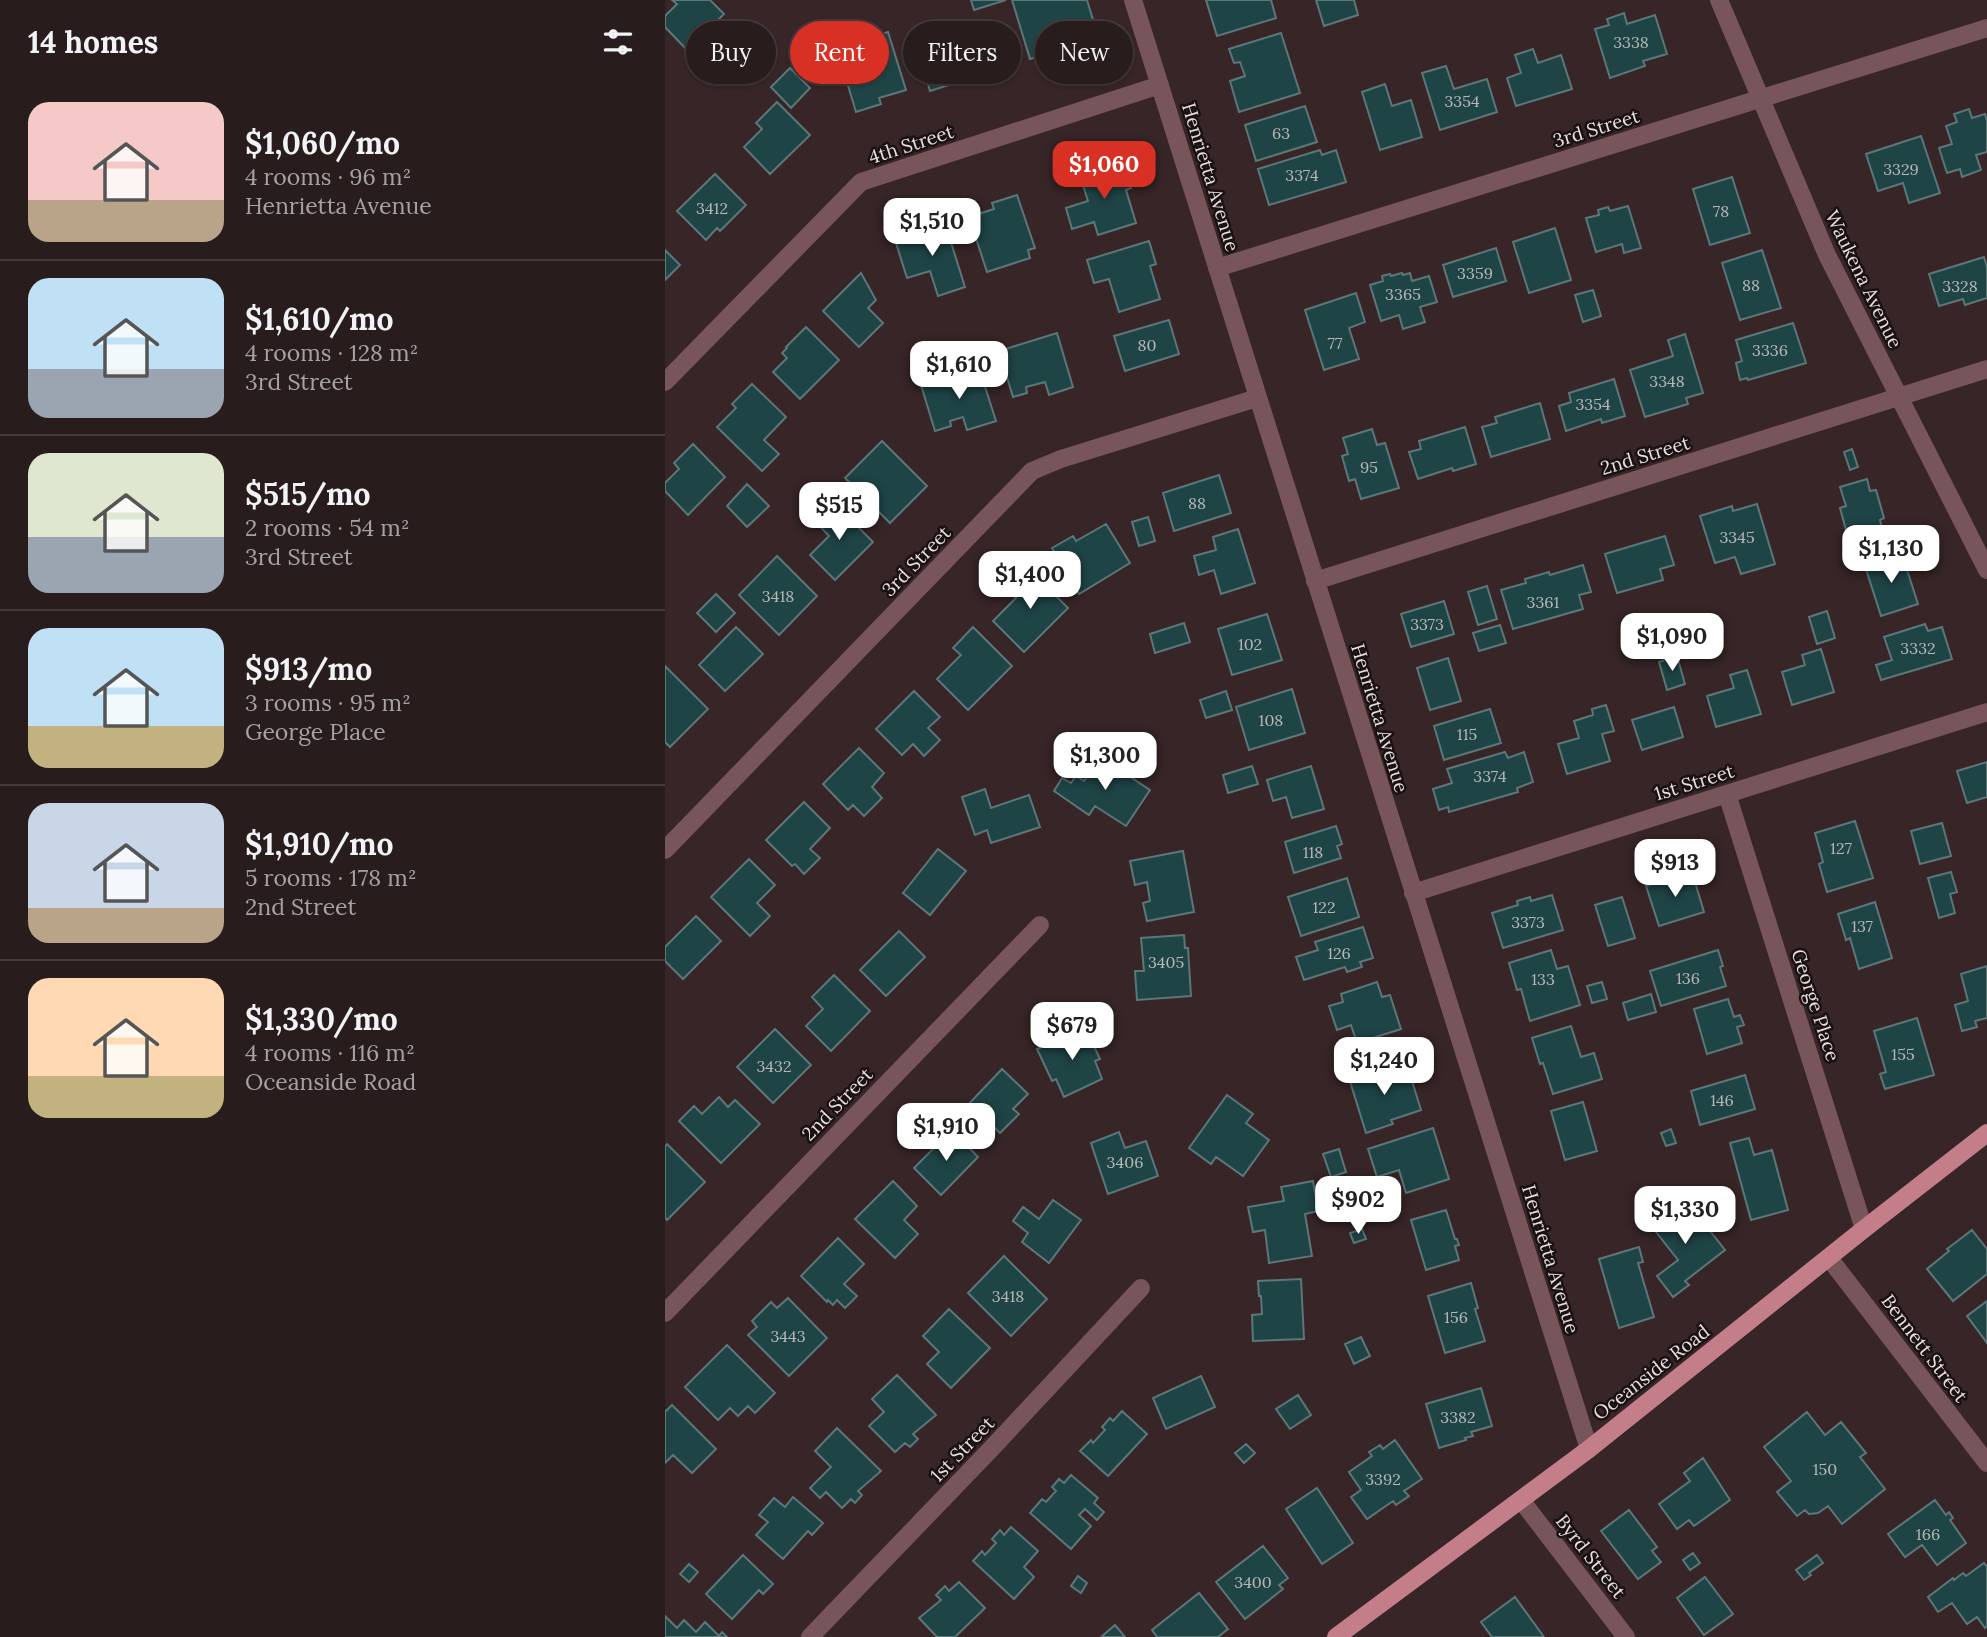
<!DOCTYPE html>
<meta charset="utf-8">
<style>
:root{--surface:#291c1d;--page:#312526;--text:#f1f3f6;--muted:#a5a1a4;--line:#453a3b;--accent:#d93025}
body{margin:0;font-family:Lora,serif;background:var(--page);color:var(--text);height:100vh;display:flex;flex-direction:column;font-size:26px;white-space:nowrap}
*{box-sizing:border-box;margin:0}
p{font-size:23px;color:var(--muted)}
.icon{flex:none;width:38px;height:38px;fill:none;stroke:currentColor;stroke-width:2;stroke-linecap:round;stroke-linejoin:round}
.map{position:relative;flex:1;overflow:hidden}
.drawer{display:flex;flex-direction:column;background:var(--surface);width:665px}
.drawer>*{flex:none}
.guide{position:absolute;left:21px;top:21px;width:665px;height:63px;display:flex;gap:14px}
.price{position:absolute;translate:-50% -60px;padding:0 16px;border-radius:14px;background:#fff;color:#222;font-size:23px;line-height:46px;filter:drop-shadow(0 2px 4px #0008)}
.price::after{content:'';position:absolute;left:50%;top:42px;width:21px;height:16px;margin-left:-10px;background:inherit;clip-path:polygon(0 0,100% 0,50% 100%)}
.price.on{background:var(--accent);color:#fff}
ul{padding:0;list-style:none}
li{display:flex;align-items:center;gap:21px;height:175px;padding:0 28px}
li+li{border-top:2px solid var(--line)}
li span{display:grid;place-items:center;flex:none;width:196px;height:140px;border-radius:21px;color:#555}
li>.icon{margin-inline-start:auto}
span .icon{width:84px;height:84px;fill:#fffc;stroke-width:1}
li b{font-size:30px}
h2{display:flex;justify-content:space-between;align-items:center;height:84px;padding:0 28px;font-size:30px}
.chip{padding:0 24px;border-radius:32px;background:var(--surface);box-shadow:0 2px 5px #0004,0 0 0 2px var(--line);font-size:24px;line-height:63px}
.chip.on{background:var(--accent);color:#fff}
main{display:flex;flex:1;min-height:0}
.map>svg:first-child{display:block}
.building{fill:#1f4446;stroke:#5d7678;stroke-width:2}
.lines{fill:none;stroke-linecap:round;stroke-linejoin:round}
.minor{stroke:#78555a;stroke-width:18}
.major{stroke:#c47e89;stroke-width:18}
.labels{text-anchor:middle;stroke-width:5;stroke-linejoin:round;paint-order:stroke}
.number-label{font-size:16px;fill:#b7b7b8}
.street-label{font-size:19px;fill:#eaddde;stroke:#191112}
</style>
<main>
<section class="drawer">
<h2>14 homes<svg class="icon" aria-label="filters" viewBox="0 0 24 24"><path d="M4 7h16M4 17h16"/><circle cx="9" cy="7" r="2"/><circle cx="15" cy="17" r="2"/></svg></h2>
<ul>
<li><span style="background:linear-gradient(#f6c9c9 70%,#b9a48a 0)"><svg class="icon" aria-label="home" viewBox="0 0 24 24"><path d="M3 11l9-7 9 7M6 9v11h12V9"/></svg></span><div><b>$1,060/mo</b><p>4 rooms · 96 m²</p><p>Henrietta Avenue</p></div></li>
<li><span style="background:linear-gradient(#bfe0f5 65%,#9aa5b1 0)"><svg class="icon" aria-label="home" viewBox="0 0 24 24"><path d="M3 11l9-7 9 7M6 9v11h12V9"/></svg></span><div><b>$1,610/mo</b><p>4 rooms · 128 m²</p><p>3rd Street</p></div></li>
<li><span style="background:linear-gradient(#dfe7d0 60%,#9aa5b1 0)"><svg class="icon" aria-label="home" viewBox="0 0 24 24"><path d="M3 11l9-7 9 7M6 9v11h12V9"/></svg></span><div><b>$515/mo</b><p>2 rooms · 54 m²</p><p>3rd Street</p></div></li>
<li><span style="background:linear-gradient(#bfe0f5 70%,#c2b280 0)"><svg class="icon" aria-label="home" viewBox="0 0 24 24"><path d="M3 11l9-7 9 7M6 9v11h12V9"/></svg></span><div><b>$913/mo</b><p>3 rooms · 95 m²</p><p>George Place</p></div></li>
<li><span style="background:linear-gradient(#c9d6e8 75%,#b9a48a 0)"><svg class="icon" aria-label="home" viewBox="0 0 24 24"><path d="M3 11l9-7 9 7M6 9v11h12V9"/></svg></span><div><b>$1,910/mo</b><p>5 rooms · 178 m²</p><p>2nd Street</p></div></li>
<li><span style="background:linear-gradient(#ffd9b3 70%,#c2b280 0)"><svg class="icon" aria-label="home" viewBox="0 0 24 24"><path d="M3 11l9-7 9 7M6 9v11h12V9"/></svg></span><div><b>$1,330/mo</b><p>4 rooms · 116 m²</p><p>Oceanside Road</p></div></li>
</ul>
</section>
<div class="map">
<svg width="1322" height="1637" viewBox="0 0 1322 1637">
<rect width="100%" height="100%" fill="#372527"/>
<path class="building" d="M7,0H45L59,14L47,26L55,35L39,51L31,42L22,50L0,27V16L12,4Z
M306,0H341L309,10Z
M347,0H422L432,33L390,45L392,51L365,59Z
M541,0H606L611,18L552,36Z
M651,0H689L693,15L659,26Z
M959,13L962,24L990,15L1002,54L978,61L980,66L945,78L930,29L944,25L942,19Z
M301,30L313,68L288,76L290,83L265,91L251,45Z
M223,32L241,90L214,98L216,104L191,112L178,69L194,64L188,43Z
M616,33L635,93L574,112L565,81L580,76L575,62L569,63L564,49Z
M868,49L873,63L896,55L907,89L851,106L842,78L856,73L850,55Z
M781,66L789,89L822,79L832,112L775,130L757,73Z
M125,68L145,88L126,108L106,87Z
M720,84L727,106L746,100L757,137L715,150L697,92Z
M112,102L145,135L105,174L79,147L97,129L91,123Z
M640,106L652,142L591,161L580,125Z
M1304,109L1307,118L1320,114L1322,121V152L1311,155L1316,170L1297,177L1295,169L1282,173L1274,148L1287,144L1281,126L1292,122L1289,114Z
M1256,136L1275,193L1244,203L1238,183L1213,191L1201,154Z
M655,150L657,155L671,150L681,182L604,205L593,169Z
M458,163L466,188L461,190L471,223L433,235L429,222L407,229L401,208L423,201L415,176Z
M50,174L81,205L55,231L52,228L41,240L12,211Z
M1067,177L1085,233L1045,245L1028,189Z
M352,195L370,248L363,250L365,258L322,272L304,217L329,209L327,203Z
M963,206L976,248L959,253L957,244L931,252L921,218L934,215L933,210L943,207L945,211Z
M279,220L300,287L273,296L265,271L242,278L231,243L256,235L254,228Z
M890,228L906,280L864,293L848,242Z
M484,241L491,264L485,266L495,299L454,312L444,279L429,283L422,260Z
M831,248L841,281L788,297L778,265Z
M0,250L15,265L0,280Z
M1097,250L1116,308L1075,320L1057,263Z
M1319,257L1322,267V298L1300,305L1298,299L1274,306L1264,274Z
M196,273L211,300L203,308L218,323L194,347L158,311Z
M737,273L738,275L745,273L747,281L764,276L772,302L755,307L760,322L738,329L734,315L716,321L705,285L718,281L717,276L725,274L726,276Z
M928,290L936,316L918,322L910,295Z
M691,293L700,322L684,328L694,359L659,370L640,310Z
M504,320L514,354L460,371L449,336Z
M1128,323L1141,363L1083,380L1082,378L1075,380L1071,363L1077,361L1071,340Z
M141,327L174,360L135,399L108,372L122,358L117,353L122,348L121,347Z
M392,333L408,387L384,395L380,382L361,387L362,393L348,397L334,351Z
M1020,334L1038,393L1021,398L1023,404L980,417L965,370L1008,356L1003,340Z
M314,368L331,421L302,430L298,417L285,421L286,426L270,431L256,385Z
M949,379L960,416L937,423L936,419L901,431L894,406L906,402L904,393Z
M87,384L121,417L99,440L114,454L97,471L52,427L71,408L67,404Z
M875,403L885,439L826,457L817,427L832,423L830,417Z
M800,427L811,464L788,471L787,468L753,479L744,452L756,449L754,441Z
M707,429L712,445L720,443L734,488L696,499L690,479L684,481L677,456L683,454L678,438Z
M217,441L262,486L225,523L180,478Z
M28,444L60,477L23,515L0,491V483L14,469L9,463Z
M1187,449L1193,467L1185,470L1179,452Z
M554,475L566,513L509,531L498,493Z
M1202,479L1205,491L1211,490L1219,518L1215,520L1220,542L1194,549L1188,528L1181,530L1175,508L1181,506L1175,487Z
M82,484L104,506L82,527L62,506Z
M168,502L208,542L170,580L145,555L164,536L150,521Z
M1092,504L1110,564L1076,574L1070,557L1050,563L1035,516L1067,506L1068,511Z
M483,517L490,541L474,546L467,522Z
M441,524L465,563L414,594L387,548L408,536L411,541Z
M573,529L590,583L556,594L549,570L534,575L529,556L551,550L548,537Z
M1000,536L1009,565L995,569L998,580L952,593L940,554Z
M1237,554L1253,604L1216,616L1200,566Z
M112,556L152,596L114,635L74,595Z
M918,565L926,592L914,595L918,609L848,629L836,590L861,583L860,579L884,572L885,575Z
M364,569L403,608L359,652L328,621L351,598L343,590Z
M822,586L832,619L813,625L803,592Z
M51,594L70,613L51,632L32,613Z
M779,601L789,634L746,647L736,614Z
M1162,611L1170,638L1152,644L1144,617Z
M602,614L617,660L567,675L553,629Z
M519,623L525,642L490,653L485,634Z
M1260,624L1263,631L1277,627L1287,659L1216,680L1211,665L1227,660L1219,637Z
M835,625L841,643L814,651L808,633Z
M71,627L98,654L60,691L34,665Z
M308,627L347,666L303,710L272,679L296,655L288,648Z
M1156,649L1169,692L1127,705L1117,672L1140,665L1137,655Z
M1012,656L1020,684L1002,690L994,662Z
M783,658L796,701L765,710L752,668Z
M0,666L43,709L5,747L0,742Z
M1082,670L1096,714L1051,727L1042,696L1069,688L1065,675Z
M627,689L640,733L584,750L571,707Z
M249,691L275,717L263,728L275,740L259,756L248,744L237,755L211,729Z
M561,691L567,710L541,718L535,700Z
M941,705L949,731L937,734L945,761L902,774L893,744L914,738L909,721L928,715L927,709Z
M1009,707L1018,737L977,750L967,720Z
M825,709L836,743L779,760L769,726Z
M194,748L219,773L207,787L217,798L199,816L188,805L183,810L158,784Z
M840,752L843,758L859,752L868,782L852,788L853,792L784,812L783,807L774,810L768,789L787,783L782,769Z
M435,757L485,790L461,826L430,806L424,815L389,791L397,778L406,783L411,776L419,781Z
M1322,762V797L1302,803L1292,771Z
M587,766L593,784L563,793L558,775Z
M646,766L659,809L627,818L621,797L608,801L602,780Z
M320,789L326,808L364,795L375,827L326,843L322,830L310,835L297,797Z
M139,802L165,828L145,849L155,858L139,874L130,864L127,866L101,840Z
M1190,821L1208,878L1162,892L1154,864L1158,862L1150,833Z
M1277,823L1286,856L1255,864L1246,831Z
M671,826L677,844L672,846L676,858L629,873L620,842Z
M273,849L301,871L265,915L238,893Z
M518,851L529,912L482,921L478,903L485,901L482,882L470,885L465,861Z
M84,859L110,885L92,903L105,916L85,936L46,897Z
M1027,872L1039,912L994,926L981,886Z
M1286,872L1292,892L1285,894L1290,913L1274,918L1263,878Z
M682,878L694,917L636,936L623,897Z
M887,895L898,930L838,948L827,913L853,905L852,901L865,897L866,901Z
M957,897L970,938L943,946L930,905Z
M1210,902L1227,958L1194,969L1185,938L1181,940L1173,914Z
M31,916L56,941L18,979L0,961V947Z
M698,927L708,958L695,962L697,967L682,972L680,967L639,980L631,957L653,950L650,942Z
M234,931L260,957L221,996L195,970Z
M519,935L520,948H523L526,996L472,1000L470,971H479L476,938Z
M886,950L892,969L903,966L915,1005L865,1021L856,989L852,990L844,963Z
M1053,950L1058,966L1055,967L1061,986L996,1006L985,971Z
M1322,966V1018L1310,1021L1312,1027L1297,1031L1290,1005L1303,1001L1296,974Z
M169,975L205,1011L166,1051L141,1026L158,1009L147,997Z
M712,982L717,997L725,995L736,1029L692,1043L686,1025L672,1030L664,1006L678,1002L676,994Z
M937,982L942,999L927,1003L922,986Z
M986,994L991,1012L963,1020L958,1003Z
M1063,999L1069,1017L1075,1015L1079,1025L1072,1027L1077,1043L1042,1054L1029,1009Z
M1252,1018L1269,1075L1220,1089L1215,1074L1221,1072L1209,1031Z
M906,1026L916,1057L929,1053L937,1079L888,1094L878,1063L875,1064L867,1038Z
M420,1027L435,1059L430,1061L437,1079L399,1097L391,1079L387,1081L372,1049Z
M110,1029L146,1065L108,1103L72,1067Z
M742,1065L756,1110L726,1120L728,1124L701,1133L683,1075L706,1068L709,1076Z
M337,1069L363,1094L348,1109L354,1114L335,1133L330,1128L324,1134L299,1109Z
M1080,1075L1090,1109L1035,1125L1026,1091Z
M562,1095L588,1114L581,1123L604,1140L578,1176L551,1157L546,1164L524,1148Z
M54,1097L63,1107L70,1100L95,1124L56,1163L14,1121L29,1106L37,1114Z
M918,1102L932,1151L900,1160L886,1111Z
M768,1128L784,1179L741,1193L734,1170L712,1177L703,1149Z
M1006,1129L1011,1143L1001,1146L996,1133Z
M287,1130L313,1157L276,1195L249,1168Z
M454,1132L460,1148L481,1141L493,1176L443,1194L426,1143Z
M1084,1138L1089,1155L1107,1150L1123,1210L1086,1220L1065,1143Z
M2,1144L40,1182L2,1220L0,1218V1147Z
M674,1149L681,1172L666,1177L658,1154Z
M228,1181L252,1206L239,1220L253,1234L230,1258L190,1219Z
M648,1181L653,1211L640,1214L647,1256L604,1263L600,1230L588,1232L583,1207L619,1201L616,1187Z
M388,1200L416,1220L384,1263L357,1242L363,1233L348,1221L358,1207L374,1219Z
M1006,1205L1016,1217L1027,1208L1060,1250L1020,1281L1024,1285L1008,1297L992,1276L1013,1260L984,1223Z
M781,1210L790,1239H792L794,1245L790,1246L794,1260L761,1270L746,1220Z
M697,1229L701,1239L689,1243L685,1233Z
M1307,1230L1322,1249V1274L1288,1301L1262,1269L1284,1251L1282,1249Z
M173,1238L199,1264L179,1284L192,1296L180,1308L172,1300L168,1305L163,1300L162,1302L136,1276Z
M974,1247L978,1262L973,1263L989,1317L954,1328L934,1259Z
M339,1256L382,1299L346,1336L303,1293Z
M636,1279L639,1339L588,1341L587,1315L597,1314L596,1296H594L593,1281Z
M806,1283L813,1308L810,1309L820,1341L780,1353L763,1296Z
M123,1298L162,1338L124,1376L83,1335L92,1327L87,1321L106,1302L112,1308Z
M1322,1301V1343L1302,1316Z
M284,1309L325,1348L286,1388L262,1364L274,1352L258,1336Z
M696,1337L705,1356L689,1364L680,1344Z
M62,1345L110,1393L90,1413L83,1406L73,1416L65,1408L53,1420L20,1387Z
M232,1375L271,1415L248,1434L253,1439L245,1447L240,1443L230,1452L204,1426L219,1412L207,1399Z
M536,1376L550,1407L501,1429L488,1398Z
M816,1388L827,1426L806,1432L808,1436L800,1438L801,1440L774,1448L761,1404Z
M633,1395L646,1415L625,1429L611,1409Z
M7,1405L51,1449L27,1473L8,1455L0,1463V1412Z
M457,1411L482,1434L443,1476L415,1451L426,1440L428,1443L440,1430L437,1427L445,1418L448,1421Z
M1142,1412L1160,1435L1176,1422L1201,1453L1195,1457L1220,1489L1177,1524L1163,1506L1153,1513L1144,1514L1140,1510L1132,1516L1112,1492L1126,1481L1099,1447Z
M172,1428L216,1471L193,1491L197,1495L190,1503L186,1499L177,1508L161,1492L155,1498L145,1488L166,1467L150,1451Z
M730,1440L757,1479L739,1491L744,1496L731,1505L728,1501L702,1519L686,1497L696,1490L684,1472L707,1456L704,1452L715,1445L718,1449Z
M581,1444L590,1453L579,1463L570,1453Z
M1038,1458L1065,1500L1029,1526L1024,1520L1012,1529L994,1504L1025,1481L1019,1473Z
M406,1475L433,1498L429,1503L439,1512L432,1520L420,1509L414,1515L426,1526L406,1549L365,1513L377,1499L381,1502L391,1491L387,1487L394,1479L399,1483Z
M652,1488L688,1543L657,1564L621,1509Z
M128,1497L158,1523L147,1535L143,1531L118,1559L91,1535L103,1522L94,1515L109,1498L120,1507Z
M1270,1500L1281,1515L1284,1512L1288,1518L1285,1520L1301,1543L1272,1565L1257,1545L1240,1557L1223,1534Z
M964,1510L992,1547L987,1551L996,1562L973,1579L936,1531Z
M346,1527L373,1551L359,1567L369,1577L349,1599L308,1561L317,1551L320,1555L331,1543L327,1539L335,1530L339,1535Z
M598,1546L623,1578L614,1585L618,1589L580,1619L551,1582Z
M1028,1553L1035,1563L1025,1570L1018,1560Z
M78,1555L108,1584L98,1594L94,1590L67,1619L41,1594Z
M1152,1555L1158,1563L1144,1573L1146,1575L1139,1580L1131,1570Z
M1319,1563L1322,1567V1626L1320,1628L1312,1617L1302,1624L1287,1603L1273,1612L1263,1597L1288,1578L1289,1580L1298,1573L1301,1576Z
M24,1564L33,1572L24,1582L15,1574Z
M413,1576L422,1583L416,1593L406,1586Z
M1040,1577L1068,1614L1039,1635L1012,1598Z
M294,1582L320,1608L290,1637H272L254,1618L276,1600L271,1595L280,1586L284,1591Z
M534,1593L563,1629L553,1637H492L487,1630Z
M850,1597L879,1637H827L816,1622Z
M0,1616L12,1628L19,1620L31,1632L40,1622L54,1636L57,1632L62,1637H0Z
M450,1625L460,1637H436Z"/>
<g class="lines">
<path class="minor" d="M468,0L924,1449
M1054,0L1162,255L1322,570
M552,268L1322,28
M0,382L196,182L495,85
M650,581L1322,369
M1062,794L1199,1229
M0,850L367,471L396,459L592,398
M748,893L1322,712
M1164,1258L1322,1463
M0,1313L375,925
M856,1500L961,1637
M145,1637L326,1449L476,1288"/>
<path class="major" d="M671,1637L924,1449L1199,1229L1322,1133"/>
</g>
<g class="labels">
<g class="number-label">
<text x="966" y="48">3338</text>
<text x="797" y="107">3354</text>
<text x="616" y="139">63</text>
<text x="1236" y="175">3329</text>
<text x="637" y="181">3374</text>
<text x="47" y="214">3412</text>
<text x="1056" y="217">78</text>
<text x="810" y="279">3359</text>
<text x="1086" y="291">88</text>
<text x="1295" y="292">3328</text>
<text x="738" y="300">3365</text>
<text x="670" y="349">77</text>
<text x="482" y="351">80</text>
<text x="1105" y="356">3336</text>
<text x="1002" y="387">3348</text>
<text x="928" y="410">3354</text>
<text x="704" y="473">95</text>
<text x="532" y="509">88</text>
<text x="1072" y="543">3345</text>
<text x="113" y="602">3418</text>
<text x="878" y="608">3361</text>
<text x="762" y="630">3373</text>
<text x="585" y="650">102</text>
<text x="1253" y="654">3332</text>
<text x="606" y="726">108</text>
<text x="802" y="740">115</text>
<text x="825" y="782">3374</text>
<text x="1176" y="854">127</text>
<text x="648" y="858">118</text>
<text x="659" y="913">122</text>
<text x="863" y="928">3373</text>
<text x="1197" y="932">137</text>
<text x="674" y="959">126</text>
<text x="501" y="968">3405</text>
<text x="1023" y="984">136</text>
<text x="878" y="985">133</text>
<text x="1238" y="1060">155</text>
<text x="109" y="1072">3432</text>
<text x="1057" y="1106">146</text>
<text x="460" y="1168">3406</text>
<text x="343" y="1302">3418</text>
<text x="791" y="1323">156</text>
<text x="123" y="1342">3443</text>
<text x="793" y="1423">3382</text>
<text x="1160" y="1475">150</text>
<text x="718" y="1485">3392</text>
<text x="1263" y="1540">166</text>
<text x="588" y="1588">3400</text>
</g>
<g class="street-label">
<text transform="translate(931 128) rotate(-17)" y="7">3rd Street</text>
<text transform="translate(246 144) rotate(-18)" y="7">4th Street</text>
<text transform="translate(546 177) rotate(73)" y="7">Henrietta Avenue</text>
<text transform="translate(1199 279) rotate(64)" y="7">Waukena Avenue</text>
<text transform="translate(980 455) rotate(-17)" y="7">2nd Street</text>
<text transform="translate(251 561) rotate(-46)" y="7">3rd Street</text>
<text transform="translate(715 718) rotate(73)" y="7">Henrietta Avenue</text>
<text transform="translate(1029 782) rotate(-17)" y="7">1st Street</text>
<text transform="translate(1151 1005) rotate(72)" y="7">George Place</text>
<text transform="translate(172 1104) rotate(-46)" y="7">2nd Street</text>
<text transform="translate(886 1259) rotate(73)" y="7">Henrietta Avenue</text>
<text transform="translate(1260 1348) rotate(53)" y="7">Bennett Street</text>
<text transform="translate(986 1372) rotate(-38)" y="7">Oceanside Road</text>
<text transform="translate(297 1449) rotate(-46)" y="7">1st Street</text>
<text transform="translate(926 1556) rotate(52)" y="7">Byrd Street</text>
</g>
</g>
</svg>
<b class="price on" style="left:439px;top:201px">$1,060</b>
<b class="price" style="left:267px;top:258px">$1,510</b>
<b class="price" style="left:294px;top:401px">$1,610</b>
<b class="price" style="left:174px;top:542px">$515</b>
<b class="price" style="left:1226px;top:585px">$1,130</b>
<b class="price" style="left:365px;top:611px">$1,400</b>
<b class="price" style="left:1007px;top:673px">$1,090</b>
<b class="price" style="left:440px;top:792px">$1,300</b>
<b class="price" style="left:1010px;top:899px">$913</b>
<b class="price" style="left:407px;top:1062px">$679</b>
<b class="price" style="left:719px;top:1097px">$1,240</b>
<b class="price" style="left:281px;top:1163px">$1,910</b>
<b class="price" style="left:693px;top:1236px">$902</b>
<b class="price" style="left:1020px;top:1246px">$1,330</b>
<div class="guide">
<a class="chip">Buy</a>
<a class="chip on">Rent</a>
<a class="chip">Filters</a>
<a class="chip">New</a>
</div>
</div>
</main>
